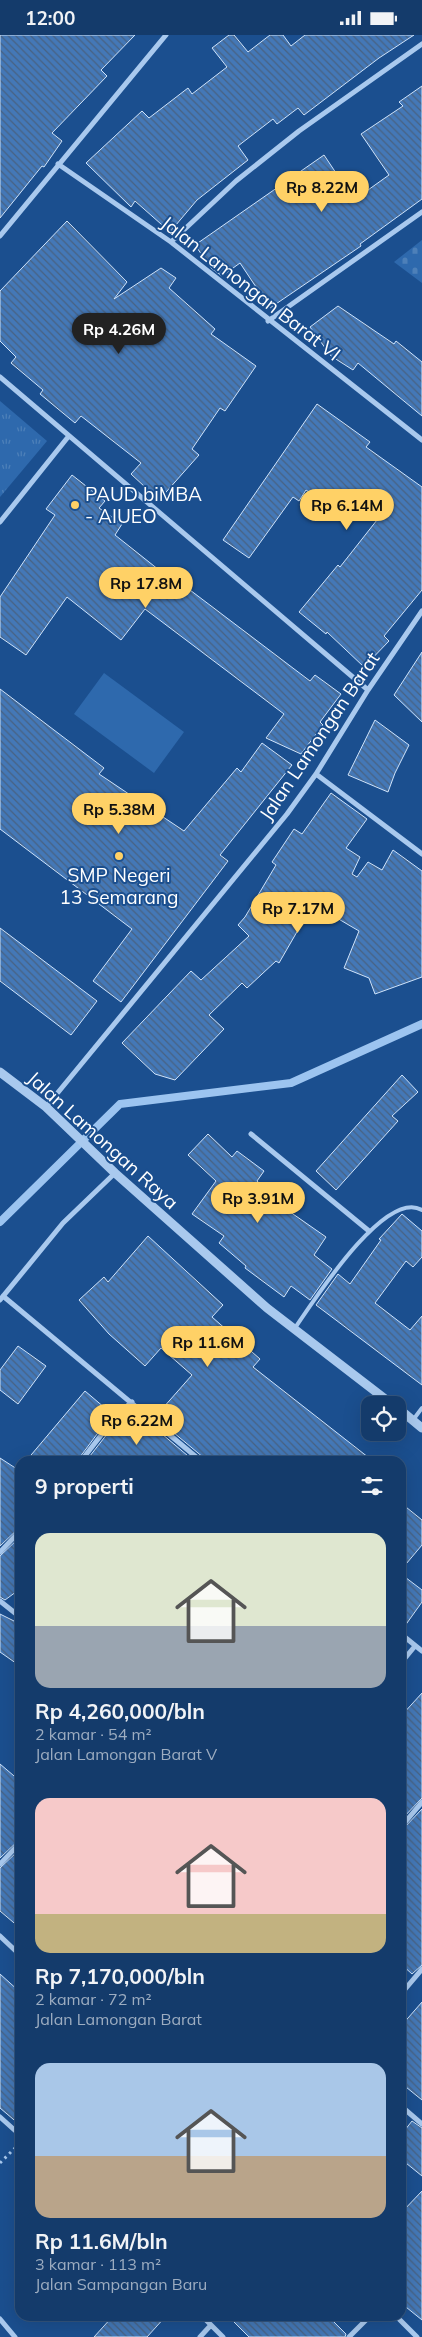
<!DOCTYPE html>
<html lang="id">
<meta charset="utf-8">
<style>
:root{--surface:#143b6b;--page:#214673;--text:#f1f3f6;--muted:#9dadc1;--line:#33557e;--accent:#ffd166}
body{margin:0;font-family:Mulish,sans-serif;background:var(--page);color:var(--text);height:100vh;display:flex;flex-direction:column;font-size:19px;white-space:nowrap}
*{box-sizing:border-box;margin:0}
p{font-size:16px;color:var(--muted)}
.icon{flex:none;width:28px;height:28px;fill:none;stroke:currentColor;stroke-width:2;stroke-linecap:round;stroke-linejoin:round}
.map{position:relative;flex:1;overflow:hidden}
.side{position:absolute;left:15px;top:1421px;width:391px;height:865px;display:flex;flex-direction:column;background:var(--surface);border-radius:15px;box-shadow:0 5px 20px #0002,0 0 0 1px var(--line)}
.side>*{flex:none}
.fabs{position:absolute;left:361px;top:1361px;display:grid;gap:10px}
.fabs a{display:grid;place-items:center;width:45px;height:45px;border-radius:10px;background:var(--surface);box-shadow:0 5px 20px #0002,0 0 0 1px var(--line);font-size:25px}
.price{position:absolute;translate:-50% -42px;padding:0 11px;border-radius:18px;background:var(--accent);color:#111;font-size:16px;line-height:32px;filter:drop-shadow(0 1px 2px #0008)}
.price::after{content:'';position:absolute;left:50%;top:30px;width:15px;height:11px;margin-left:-8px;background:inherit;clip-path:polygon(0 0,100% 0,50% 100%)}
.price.selected{background:#222;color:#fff}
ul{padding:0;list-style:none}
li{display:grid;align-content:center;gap:10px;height:265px;padding:0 20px}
li span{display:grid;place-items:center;height:155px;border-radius:15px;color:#555}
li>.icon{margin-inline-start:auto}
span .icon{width:90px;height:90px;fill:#fffc;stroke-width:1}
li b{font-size:21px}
h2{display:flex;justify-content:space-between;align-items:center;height:60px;padding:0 20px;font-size:21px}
.status{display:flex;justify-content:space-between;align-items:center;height:35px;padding:0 25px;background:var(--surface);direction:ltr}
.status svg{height:14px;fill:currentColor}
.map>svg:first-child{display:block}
.grass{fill:url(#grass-tufts)}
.cemetery{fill:url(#cemetery-stones)}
.garden{fill:#2e69ad}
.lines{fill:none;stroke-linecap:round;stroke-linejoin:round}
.stream{stroke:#9cc4f0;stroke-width:8}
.building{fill:url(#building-back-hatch);stroke:#cfe3fa}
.path{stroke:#a9c9ee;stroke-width:3;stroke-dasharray:2.5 4;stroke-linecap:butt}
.service{stroke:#a9c9ee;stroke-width:4}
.minor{stroke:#a9c9ee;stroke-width:5}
.tertiary{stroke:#a9c9ee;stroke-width:9}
.poi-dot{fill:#ffd166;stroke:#1b4f8f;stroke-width:2}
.labels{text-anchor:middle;stroke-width:4;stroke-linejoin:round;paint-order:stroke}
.street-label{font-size:19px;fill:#fff;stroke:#1b4f8f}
.poi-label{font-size:19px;fill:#fff;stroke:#1b4f8f;text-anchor:start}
</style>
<div class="status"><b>12:00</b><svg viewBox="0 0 49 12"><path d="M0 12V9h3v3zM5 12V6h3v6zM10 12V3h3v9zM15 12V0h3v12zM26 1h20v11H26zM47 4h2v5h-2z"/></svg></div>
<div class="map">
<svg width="422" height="2302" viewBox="0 0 422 2302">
<defs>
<pattern id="grass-tufts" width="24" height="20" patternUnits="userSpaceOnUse" patternTransform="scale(1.25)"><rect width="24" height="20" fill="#2e69ad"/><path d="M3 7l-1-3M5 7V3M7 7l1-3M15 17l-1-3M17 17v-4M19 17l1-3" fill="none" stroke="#4d80b9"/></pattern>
<pattern id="cemetery-stones" width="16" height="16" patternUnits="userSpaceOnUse" patternTransform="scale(1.25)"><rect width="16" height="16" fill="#2e69ad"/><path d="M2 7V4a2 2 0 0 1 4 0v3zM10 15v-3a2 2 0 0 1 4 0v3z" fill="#4d80b9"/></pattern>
<pattern id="building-back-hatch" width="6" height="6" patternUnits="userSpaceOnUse" patternTransform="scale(1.25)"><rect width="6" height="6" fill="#4478b7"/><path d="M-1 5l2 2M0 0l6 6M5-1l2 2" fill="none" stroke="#486282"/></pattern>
</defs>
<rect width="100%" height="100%" fill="#1b4f8f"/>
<path class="grass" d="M0,366L47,406L0,462Z"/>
<path class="cemetery" d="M422,205V248L394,227Z"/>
<path class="garden" d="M104,638L184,697L154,738L74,679Z"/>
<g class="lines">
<path class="stream" d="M0,1187L120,1069L291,1048L422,989"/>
</g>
<path class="building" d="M0,0H135L101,35L107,41L52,98L62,106L44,132L42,131L0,183Z
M229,0H234L248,17L270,0H283L291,11L305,0H414L379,23L304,80L298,73L277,89L273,84L238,111L248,125L197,165L170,197L135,166L131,172L86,128L142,76L149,83L188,53L192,59L227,32L212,13Z
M422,51V164L360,209L361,211L270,273L240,228L222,241L211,233L195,210L324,120L354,165L389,140L361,99L403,71L399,67Z
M67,186L127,247L114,264L161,233L176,243L169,253L215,294L211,299L256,331L225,376L220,373L192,414L199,420L159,465L131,439L141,428L81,381L75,388L40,359L43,355L11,328L16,322L0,306V256Z
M338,271L394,309L396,306L422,327V381L358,328L353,335L331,321L310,292Z
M317,369L370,407L366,412L422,452V555L384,601L389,606L364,632L327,597L326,599L299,577L338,530L340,532L377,485L334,455L325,468L306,455L299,466L293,462L249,523L223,505Z
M72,440L105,466L99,473L122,489L115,500L188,558L190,555L310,646L315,640L341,659L320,687L323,690L301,719L266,703L284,679L145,574L121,605L67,562L26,620L0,602V562L55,480L46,474Z
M422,617V687L394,660Z
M0,654L104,733L99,739L184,796L237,733L241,737L262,708L292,730L220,820L228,826L121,967L93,946L132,894L0,794Z
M375,685L409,710L395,738L388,757L348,740Z
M331,758L367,784L346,813L360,822L352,839L357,842L368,827L382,835L393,815L422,836V942L375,959L369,943L344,933L359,896L313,869L279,928L276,926L247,953L242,948L209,980L224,994L175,1045L155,1039L122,1008L191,936L201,945L249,901L238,890L245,882L276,830L272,827L294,794L302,799Z
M0,893L97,966L71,1000L0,946Z
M402,1040L418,1057L392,1081L398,1086L336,1155L316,1136Z
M208,1099L232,1122L237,1116L264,1136L257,1146L293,1179L326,1202L314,1220L332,1234L310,1265L291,1251L284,1262L245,1233L246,1231L219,1208L224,1201L192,1179L216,1146L188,1120Z
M402,1179L422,1196V1222L413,1232L406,1226L375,1268L410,1295L422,1281V1350L316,1270L338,1239L350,1249L381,1205L379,1204Z
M148,1201L223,1270L212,1282L260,1324L253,1332L373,1426H205L204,1423L155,1382L192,1340L161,1313L145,1331L109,1299L79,1265L104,1242L108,1247Z
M18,1311L46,1331L18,1369L0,1355V1335Z
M85,1356L112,1379L77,1426H26Z
M118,1385L133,1398L140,1390L144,1394L149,1388L194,1426H86Z
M0,1423L20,1436V1492L0,1511Z
M401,1468L422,1485V1510L401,1535Z
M20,1502V1554L5,1565L0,1562V1521Z
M401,1539L422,1555V1567L402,1595Z
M0,1579L20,1589V1631L0,1617Z
M422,1658V1763L401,1785V1681Z
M0,1729L20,1746V1804L0,1823Z
M422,1774V1930L412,1939L401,1929V1796Z
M20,1814V1893L0,1876V1833Z
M0,1939L20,1957V2090L0,2073Z
M422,1967V2065L401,2048V1991Z
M412,2086L422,2093V2141L401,2124V2100Z
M422,2156V2285L401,2268V2178Z
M113,2281H166L147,2302H94Z
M228,2281H328L346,2299L345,2302H249Z"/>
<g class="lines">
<path class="path" d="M0,2128L16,2112"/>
<path class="service" d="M295,1293C313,1267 385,1153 422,1175
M413,1385L422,1373"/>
<path class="minor" d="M58,129L171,207L422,405
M0,201L166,0
M171,207L236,146L299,96L422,9
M268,286L422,177
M0,342L368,655
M0,487L68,402
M316,739L422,819
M46,1072L287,779L316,739L368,655L422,576
M251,1099L369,1196
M3,1261L201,1426
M0,1265L63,1188L115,1138
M81,1426L116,1381L132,1367
M0,1517L20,1496
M0,1566L20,1582
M401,1599L422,1616
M401,1628L415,1611
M401,1792L422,1767
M0,1829L20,1808
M0,1901L20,1920
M401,1959L422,1934
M401,2071L422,2089
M0,2082L20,2100
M202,2281L223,2302
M396,2281L417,2302
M0,2284L15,2302
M200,2302L211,2290
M349,2302L370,2281"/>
<path class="tertiary" d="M0,1037L46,1072L115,1138L267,1273L393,1370
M398,1373L422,1393"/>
</g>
<g class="poi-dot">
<circle cx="75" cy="470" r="5"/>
<circle cx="119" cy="821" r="5"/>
</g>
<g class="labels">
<g class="street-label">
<text transform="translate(251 253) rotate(38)" y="7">Jalan Lamongan Barat VI</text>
<text transform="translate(319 701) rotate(-56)" y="7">Jalan Lamongan Barat</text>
<text transform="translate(103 1105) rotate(42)" y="7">Jalan Lamongan Raya</text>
</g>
<g class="poi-label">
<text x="85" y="466">PAUD biMBA<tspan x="85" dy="22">- AIUEO</tspan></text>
<text x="119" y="847" text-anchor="middle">SMP Negeri<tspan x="119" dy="22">13 Semarang</tspan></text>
</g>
</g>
</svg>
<div class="fabs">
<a><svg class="icon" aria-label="locate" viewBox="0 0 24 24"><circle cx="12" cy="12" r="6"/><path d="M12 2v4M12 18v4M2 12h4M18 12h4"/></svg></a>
</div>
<b class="price" style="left:322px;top:178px">Rp 8.22M</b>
<b class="price selected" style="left:119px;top:320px">Rp 4.26M</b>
<b class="price" style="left:347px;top:496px">Rp 6.14M</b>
<b class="price" style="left:146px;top:574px">Rp 17.8M</b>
<b class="price" style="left:119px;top:800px">Rp 5.38M</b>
<b class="price" style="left:298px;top:899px">Rp 7.17M</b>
<b class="price" style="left:258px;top:1189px">Rp 3.91M</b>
<b class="price" style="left:208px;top:1333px">Rp 11.6M</b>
<b class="price" style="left:137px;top:1411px">Rp 6.22M</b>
<section class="side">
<h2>9 properti<svg class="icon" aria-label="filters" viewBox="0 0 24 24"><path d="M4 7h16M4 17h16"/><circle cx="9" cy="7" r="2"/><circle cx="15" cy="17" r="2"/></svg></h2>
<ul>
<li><span style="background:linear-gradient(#dfe7d0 60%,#9aa5b1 0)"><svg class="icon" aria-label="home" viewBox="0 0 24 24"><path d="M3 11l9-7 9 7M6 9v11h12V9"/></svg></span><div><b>Rp 4,260,000/bln</b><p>2 kamar · 54 m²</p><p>Jalan Lamongan Barat V</p></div></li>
<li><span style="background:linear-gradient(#f6c9c9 75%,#c2b280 0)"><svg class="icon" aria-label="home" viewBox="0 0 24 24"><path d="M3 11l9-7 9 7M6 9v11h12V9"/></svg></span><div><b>Rp 7,170,000/bln</b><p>2 kamar · 72 m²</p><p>Jalan Lamongan Barat</p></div></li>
<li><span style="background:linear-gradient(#a9c7e8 60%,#b9a48a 0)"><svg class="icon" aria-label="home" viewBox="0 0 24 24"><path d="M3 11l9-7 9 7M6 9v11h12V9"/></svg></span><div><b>Rp 11.6M/bln</b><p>3 kamar · 113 m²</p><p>Jalan Sampangan Baru</p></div></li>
</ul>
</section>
</div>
